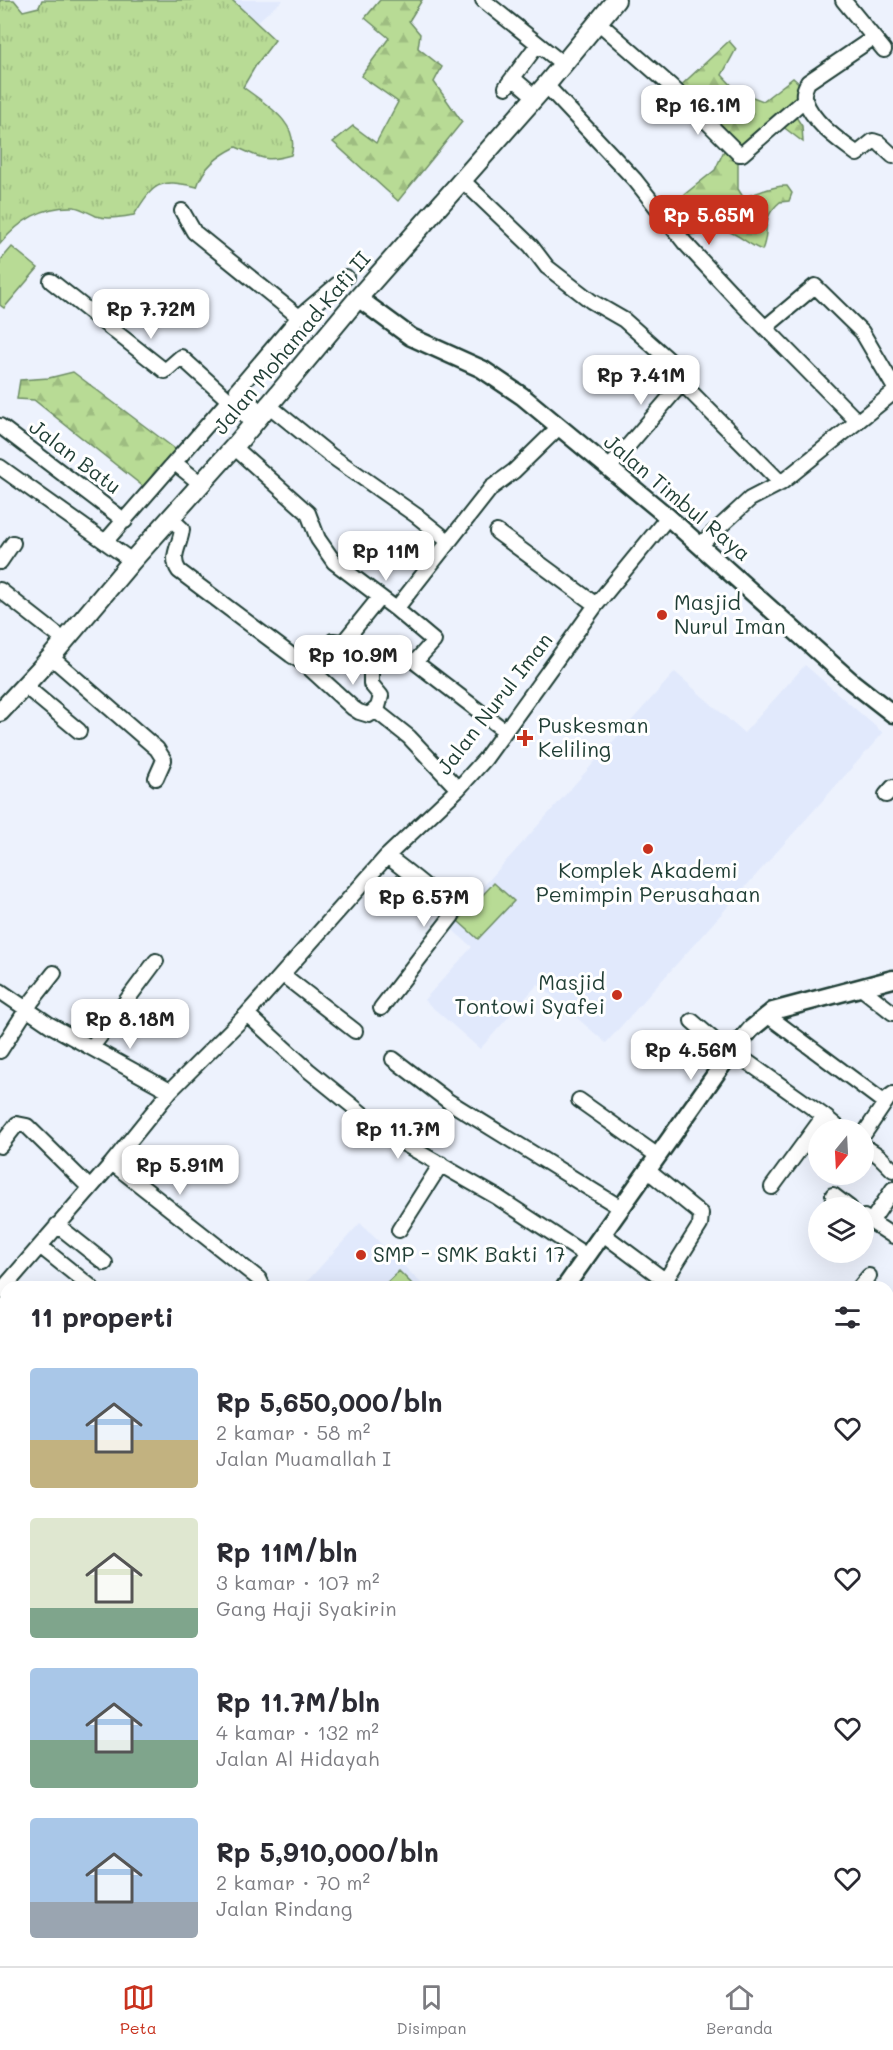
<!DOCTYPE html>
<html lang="id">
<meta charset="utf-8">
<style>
:root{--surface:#fff;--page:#f7f7f7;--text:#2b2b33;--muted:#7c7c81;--line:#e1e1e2;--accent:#c8321e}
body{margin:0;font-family:Mali,sans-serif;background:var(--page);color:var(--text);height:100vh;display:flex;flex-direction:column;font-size:22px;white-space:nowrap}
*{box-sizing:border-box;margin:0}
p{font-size:20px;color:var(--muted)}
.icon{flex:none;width:33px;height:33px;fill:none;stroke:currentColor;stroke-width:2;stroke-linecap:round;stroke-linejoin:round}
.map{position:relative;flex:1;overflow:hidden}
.details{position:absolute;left:0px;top:1281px;width:894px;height:686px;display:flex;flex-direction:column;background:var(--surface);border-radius:18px 18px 0 0;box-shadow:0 6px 24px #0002}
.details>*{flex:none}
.needle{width:39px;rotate:198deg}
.tools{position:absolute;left:808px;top:1119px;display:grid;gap:12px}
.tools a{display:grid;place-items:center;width:66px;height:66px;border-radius:50%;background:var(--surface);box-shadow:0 6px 24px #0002;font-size:30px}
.price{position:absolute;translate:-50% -51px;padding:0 14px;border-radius:12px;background:#fff;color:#222;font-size:20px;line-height:39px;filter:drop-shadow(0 2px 3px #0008)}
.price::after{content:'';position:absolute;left:50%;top:36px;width:18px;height:14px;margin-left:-9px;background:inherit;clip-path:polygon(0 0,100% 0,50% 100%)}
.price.selected{background:var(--accent);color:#fff}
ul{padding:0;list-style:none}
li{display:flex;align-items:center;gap:18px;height:150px;padding:0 30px}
li span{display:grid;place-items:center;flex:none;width:168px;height:120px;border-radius:6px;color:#555}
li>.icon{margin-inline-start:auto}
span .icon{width:72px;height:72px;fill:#fffc;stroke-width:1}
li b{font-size:26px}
h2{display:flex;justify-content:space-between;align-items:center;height:72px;padding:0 30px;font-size:26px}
.tab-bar{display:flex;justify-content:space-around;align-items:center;height:84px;border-top:2px solid var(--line);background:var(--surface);font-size:16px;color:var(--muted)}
.tab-bar a{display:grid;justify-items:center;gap:3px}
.tab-bar .selected{color:var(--accent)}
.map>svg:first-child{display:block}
.built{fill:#e1e9fc}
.grass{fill:url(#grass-tufts);stroke:#6c8c64;stroke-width:1.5}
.forest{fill:url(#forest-firs);stroke:#6c8c64;stroke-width:1.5}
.pitch{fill:#b8db95;stroke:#6c8c64;stroke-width:1.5}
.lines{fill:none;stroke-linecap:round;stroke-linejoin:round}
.minor-casing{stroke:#1f3d34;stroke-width:18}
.tertiary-casing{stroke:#1f3d34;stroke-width:21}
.secondary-casing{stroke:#1f3d34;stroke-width:22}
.minor{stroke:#fff;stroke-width:14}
.tertiary{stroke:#fff;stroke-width:16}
.secondary{stroke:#fff;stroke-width:18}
.poi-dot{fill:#c8321e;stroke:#fff;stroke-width:2}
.labels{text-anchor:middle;stroke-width:6;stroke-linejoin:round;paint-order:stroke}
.street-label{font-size:21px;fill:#1f3d34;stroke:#fff}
.poi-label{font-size:21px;fill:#1f3d34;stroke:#fff;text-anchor:start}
</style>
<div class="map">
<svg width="893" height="1966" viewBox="0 0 893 1966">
<defs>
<pattern id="grass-tufts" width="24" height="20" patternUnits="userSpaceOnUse" patternTransform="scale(1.5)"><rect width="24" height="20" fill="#b8db95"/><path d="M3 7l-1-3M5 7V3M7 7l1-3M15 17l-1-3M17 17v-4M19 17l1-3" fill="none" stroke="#9ebd81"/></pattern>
<pattern id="forest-firs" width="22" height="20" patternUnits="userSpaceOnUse" patternTransform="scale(1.5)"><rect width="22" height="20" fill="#b8db95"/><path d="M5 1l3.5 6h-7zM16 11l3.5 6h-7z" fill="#9ebd81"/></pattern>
</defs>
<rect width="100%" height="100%" fill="#edf2fd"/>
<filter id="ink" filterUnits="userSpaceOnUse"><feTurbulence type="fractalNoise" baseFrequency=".0167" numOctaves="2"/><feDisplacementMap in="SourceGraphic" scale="12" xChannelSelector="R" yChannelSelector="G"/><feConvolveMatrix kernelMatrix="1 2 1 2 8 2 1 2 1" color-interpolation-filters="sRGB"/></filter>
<g filter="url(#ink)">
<path class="built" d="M224,0H283L252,26Z
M805,665L883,733L606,1043L538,984L480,1049L424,1000L472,947L448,926L675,672L744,733Z
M360,1223L425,1287H302Z"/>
<path class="grass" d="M0,0H14L23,11L39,7L42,0H232L275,40L256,65L243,87C265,104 301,123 291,155C264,163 260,157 236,147C218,156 203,167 197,187C158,178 154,183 134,215C122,217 108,220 96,216C89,213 81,208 74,207C42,206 20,220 0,244Z"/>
<path class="forest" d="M380,0H422L409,21L420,34L418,48L442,67L434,82L462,122L398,201L333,142L353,126L376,143L398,102L361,76L389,38L365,18Z
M729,41L736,49L722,75L737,91L763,101L793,78L803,87L792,111L802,126L803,142L782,126L758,134L738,148V189L743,197C758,194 772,185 787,186L792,193L789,201L780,202C759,220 771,230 762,250C748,245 738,233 724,230C709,226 691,242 677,231C673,227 669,220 666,216L685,194L715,170L728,142L676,90Z
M73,372L187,458L154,495L34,400L17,399L20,380L49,378Z
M893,1511V1612L888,1608V1517Z
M888,1910L893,1913V1966H843L847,1961L888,1960Z"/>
<path class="pitch" d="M12,247L38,268L4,308L0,305V261Z
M494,883L514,901L478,939L458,921Z
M399,1271L415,1287H382Z"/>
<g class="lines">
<g class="minor-casing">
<path id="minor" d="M483,0L563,64
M843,0L884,50
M598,22L671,86L739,154H742L804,100
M873,38L808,82C805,88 802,94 805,100C813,123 839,140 857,154L873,141L879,143L893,156
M513,78L535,97
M546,85L635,180L684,242L740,302L857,421
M506,87L538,44
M462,180L531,246L547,267L591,301L624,320L669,360L682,383L781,483
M182,211L194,232L299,317L237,390L261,413
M51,281L165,371L181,357L253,422
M299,317L346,277
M766,327L815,286L862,332L893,385
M267,404L330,455L417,516L448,541
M0,426L125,521
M234,447L308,513L318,539L334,562L396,609L434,641L415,662L505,731
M175,463L200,483
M0,467L132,561
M609,468L682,383
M170,518L182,529C181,544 169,557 179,571L291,655L305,664H315L333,641L342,642L346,639L380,597
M497,532L596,605
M106,541L229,400
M700,545L750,499L781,483L893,393
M0,562L13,543
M0,590L65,641
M396,609L491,488L514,471L558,428
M51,657L157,749L164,760L156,778
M305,664L353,708L359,712L369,715L378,707L381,696L371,684V668L342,642
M25,686L79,731
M375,710L409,737L458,789
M886,795L893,787
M283,975L355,1031
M861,988L893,1013
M0,991L50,1025L170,1091L247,1014L387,856L458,789L485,759L596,605L668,517
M381,1008L452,916C447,900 402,868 387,856
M247,1014L308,1070L387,1134L497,1197L587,1256
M767,1015L885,1103
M692,1021L730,1054
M92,1047L156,961
M0,1051L32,1001L54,973
M732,1051L824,1116L772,1187
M393,1059L448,1101L621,1208
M170,1091L112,1163L259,1279L263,1287
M579,1100L658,1156
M824,1116L841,1130
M864,1134L889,1097L893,1094
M0,1146L17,1124L27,1126L90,1188
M864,1146L879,1156L893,1170
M647,1170L701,1214L700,1225L665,1281
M833,1195L850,1208
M864,1217L893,1236
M871,1222L893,1189
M57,1225L105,1263
M399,1230L441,1164
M603,1234L674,1287
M40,1246L91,1287
M860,1287L869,1276
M0,1292L112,1163
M888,1360L893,1353
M0,1457L6,1450
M888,1464L893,1457
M0,1496L6,1501
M0,1601L6,1594
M888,1666L893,1659
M888,1748L893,1751
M0,1835L6,1828
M0,1875L2,1876
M0,1926L6,1919
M0,1952L6,1956
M13,1960L21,1966
M224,1960L230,1966
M888,1960L893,1954
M210,1966L212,1960
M470,1966L474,1960
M631,1966L635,1960
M739,1966L741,1960"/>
</g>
<g class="tertiary-casing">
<path id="tertiary" d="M358,298L411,337L482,369L522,396L668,517L852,682L893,714
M565,1287L730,1054L751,1029L773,1011L893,979
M0,1673L6,1677
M344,1960L351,1966"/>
</g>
<g class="secondary-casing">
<path id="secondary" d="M0,712L51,657L132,561L234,447L358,298L546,85L616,0"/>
</g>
<use href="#minor" class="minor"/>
<use href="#tertiary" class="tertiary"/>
<use href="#secondary" class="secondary"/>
</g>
</g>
<g class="poi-dot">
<circle cx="662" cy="615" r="6"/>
<path d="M522 729h6v6h6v6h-6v6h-6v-6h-6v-6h6z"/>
<circle cx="648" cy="849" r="6"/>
<circle cx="617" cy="995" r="6"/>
<circle cx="361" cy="1255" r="6"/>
</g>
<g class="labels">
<g class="street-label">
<text transform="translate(292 343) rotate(-50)" y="7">Jalan Mohamad Kafi II</text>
<text transform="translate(75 457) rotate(37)" y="7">Jalan Batu</text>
<text transform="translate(677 498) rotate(40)" y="7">Jalan Timbul Raya</text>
<text transform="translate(495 704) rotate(-52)" y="7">Jalan Nurul Iman</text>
</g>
<g class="poi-label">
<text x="674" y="610">Masjid<tspan x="674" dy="24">Nurul Iman</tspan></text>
<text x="538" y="733">Puskesman<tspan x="538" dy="24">Keliling</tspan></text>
<text x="648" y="878" text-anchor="middle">Komplek Akademi<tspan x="648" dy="24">Pemimpin Perusahaan</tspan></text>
<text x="605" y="990" text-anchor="end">Masjid<tspan x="605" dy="24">Tontowi Syafei</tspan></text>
<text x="373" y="1262">SMP - SMK Bakti 17</text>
</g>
</g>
</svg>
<div class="tools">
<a><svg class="needle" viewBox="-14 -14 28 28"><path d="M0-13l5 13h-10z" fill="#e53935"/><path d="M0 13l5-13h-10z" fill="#7c7c81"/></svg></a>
<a><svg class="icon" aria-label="layers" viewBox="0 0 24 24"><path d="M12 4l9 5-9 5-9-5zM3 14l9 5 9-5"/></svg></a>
</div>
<b class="price" style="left:698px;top:136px">Rp 16.1M</b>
<b class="price selected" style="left:709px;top:246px">Rp 5.65M</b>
<b class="price" style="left:151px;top:340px">Rp 7.72M</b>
<b class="price" style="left:641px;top:406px">Rp 7.41M</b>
<b class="price" style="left:386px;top:582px">Rp 11M</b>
<b class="price" style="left:353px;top:686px">Rp 10.9M</b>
<b class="price" style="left:424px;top:928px">Rp 6.57M</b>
<b class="price" style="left:130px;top:1050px">Rp 8.18M</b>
<b class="price" style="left:691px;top:1081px">Rp 4.56M</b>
<b class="price" style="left:398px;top:1160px">Rp 11.7M</b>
<b class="price" style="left:180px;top:1196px">Rp 5.91M</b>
<section class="details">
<h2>11 properti<svg class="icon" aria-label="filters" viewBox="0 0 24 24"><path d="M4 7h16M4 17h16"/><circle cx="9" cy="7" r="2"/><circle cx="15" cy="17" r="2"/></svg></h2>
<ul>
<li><span style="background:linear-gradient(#a9c7e8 60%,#c2b280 0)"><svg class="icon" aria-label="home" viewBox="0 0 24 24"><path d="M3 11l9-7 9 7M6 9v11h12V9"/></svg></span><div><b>Rp 5,650,000/bln</b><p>2 kamar · 58 m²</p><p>Jalan Muamallah I</p></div><svg class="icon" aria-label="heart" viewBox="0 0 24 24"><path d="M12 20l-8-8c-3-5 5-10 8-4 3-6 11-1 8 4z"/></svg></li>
<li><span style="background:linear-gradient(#dfe7d0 75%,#7fa58c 0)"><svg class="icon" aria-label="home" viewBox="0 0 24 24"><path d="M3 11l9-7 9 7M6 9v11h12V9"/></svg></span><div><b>Rp 11M/bln</b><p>3 kamar · 107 m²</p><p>Gang Haji Syakirin</p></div><svg class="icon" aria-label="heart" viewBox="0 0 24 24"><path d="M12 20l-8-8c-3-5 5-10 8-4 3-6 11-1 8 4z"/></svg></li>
<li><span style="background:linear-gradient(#a9c7e8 60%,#7fa58c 0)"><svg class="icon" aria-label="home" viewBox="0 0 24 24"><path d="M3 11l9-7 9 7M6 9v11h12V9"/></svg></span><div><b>Rp 11.7M/bln</b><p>4 kamar · 132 m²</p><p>Jalan Al Hidayah</p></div><svg class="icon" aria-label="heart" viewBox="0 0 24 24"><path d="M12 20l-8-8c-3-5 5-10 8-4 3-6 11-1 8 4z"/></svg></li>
<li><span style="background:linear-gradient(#a9c7e8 70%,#9aa5b1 0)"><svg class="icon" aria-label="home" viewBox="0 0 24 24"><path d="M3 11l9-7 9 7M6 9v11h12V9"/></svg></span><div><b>Rp 5,910,000/bln</b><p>2 kamar · 70 m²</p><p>Jalan Rindang</p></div><svg class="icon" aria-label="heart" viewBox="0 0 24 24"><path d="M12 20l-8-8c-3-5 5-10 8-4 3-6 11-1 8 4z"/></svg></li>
</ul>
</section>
</div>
<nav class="tab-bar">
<a class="selected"><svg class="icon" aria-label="map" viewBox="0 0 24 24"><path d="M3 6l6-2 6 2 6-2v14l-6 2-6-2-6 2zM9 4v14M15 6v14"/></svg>Peta</a>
<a><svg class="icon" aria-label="saved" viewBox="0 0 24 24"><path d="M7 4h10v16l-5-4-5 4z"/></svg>Disimpan</a>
<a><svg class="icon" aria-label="home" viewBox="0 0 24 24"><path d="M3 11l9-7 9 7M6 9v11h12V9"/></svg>Beranda</a>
</nav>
